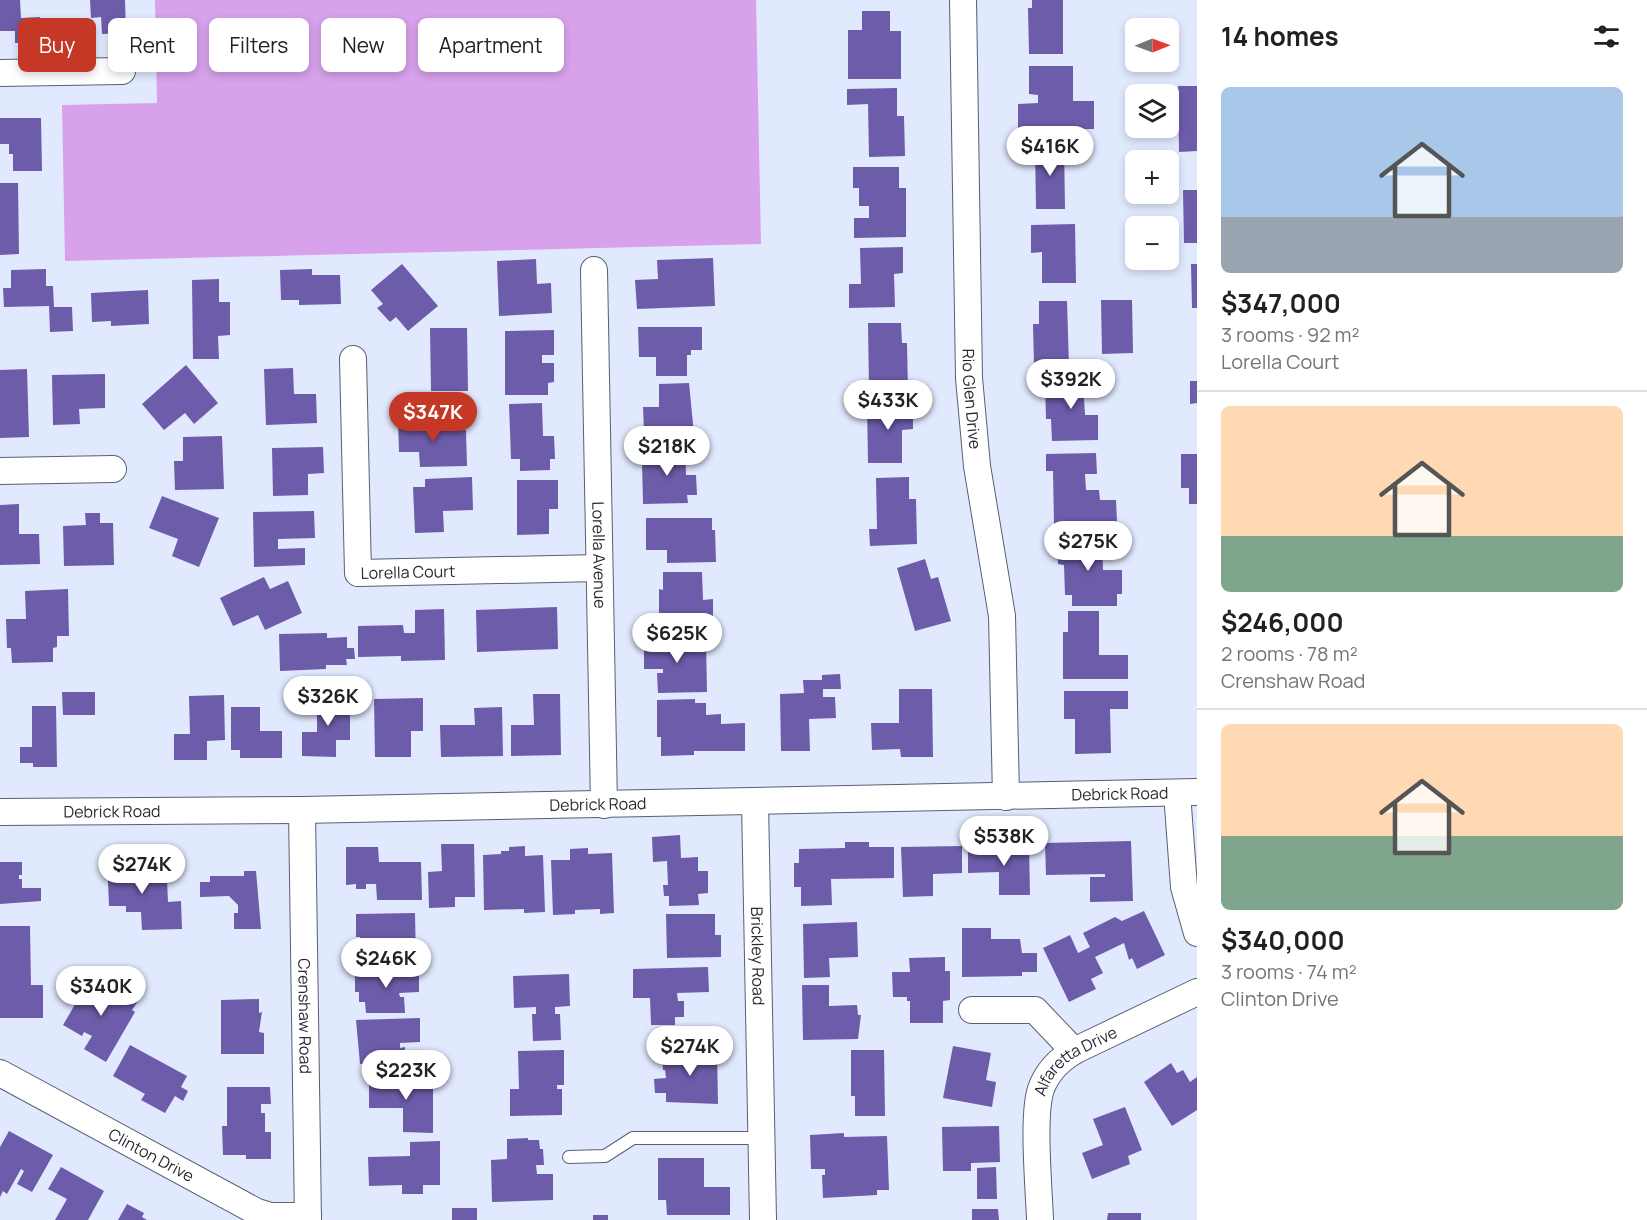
<!DOCTYPE html>
<meta charset="utf-8">
<style>
:root{--surface:#fff;--page:#f2f2f2;--text:#202124;--muted:#757577;--line:#e0e0e0;--accent:#c43825}
body{margin:0;font-family:Manrope,sans-serif;background:var(--page);color:var(--text);height:100vh;display:flex;flex-direction:column;font-size:22px;white-space:nowrap}
*{box-sizing:border-box;margin:0}
p{font-size:20px;color:var(--muted)}
.icon{flex:none;width:33px;height:33px;fill:none;stroke:currentColor;stroke-width:2;stroke-linecap:round;stroke-linejoin:round}
.map{position:relative;flex:1;overflow:hidden}
.drawer{display:flex;flex-direction:column;background:var(--surface);width:450px}
.drawer>*{flex:none}
.banner{position:absolute;left:18px;top:18px;width:570px;height:54px;display:flex;gap:12px}
.needle{width:39px;rotate:89deg}
.controls{position:absolute;left:1125px;top:18px;display:grid;gap:12px}
.controls a{display:grid;place-items:center;width:54px;height:54px;border-radius:9px;background:var(--surface);box-shadow:0 3px 9px #0003;font-size:30px}
.price{position:absolute;translate:-50% -51px;padding:0 14px;border-radius:21px;background:#fff;color:#222;font-size:20px;line-height:39px;filter:drop-shadow(0 2px 3px #0008)}
.price::after{content:'';position:absolute;left:50%;top:36px;width:18px;height:14px;margin-left:-9px;background:inherit;clip-path:polygon(0 0,100% 0,50% 100%)}
.price.selected{background:var(--accent);color:#fff}
ul{padding:0;list-style:none}
li{display:grid;align-content:center;gap:12px;height:318px;padding:0 24px}
li+li{border-top:2px solid var(--line)}
li span{display:grid;place-items:center;height:186px;border-radius:9px;color:#555}
li>.icon{margin-inline-start:auto}
span .icon{width:108px;height:108px;fill:#fffc;stroke-width:1}
li b{font-size:26px}
h2{display:flex;justify-content:space-between;align-items:center;height:72px;padding:0 24px;font-size:26px}
.chip{padding:0 21px;border-radius:9px;background:var(--surface);box-shadow:0 3px 9px #0003;font-size:21px;line-height:54px}
.chip.selected{background:var(--accent);color:#fff}
main{display:flex;flex:1;min-height:0}
.map>svg:first-child{display:block}
.green{fill:#d7a1eb}
.building{fill:#6d5ca9}
.lines{fill:none;stroke-linecap:round;stroke-linejoin:round}
.service-casing{stroke:#585f71;stroke-width:14}
.minor-casing{stroke:#585f71;stroke-width:28}
.service{stroke:#fff;stroke-width:12}
.minor{stroke:#fff;stroke-width:26}
.labels{text-anchor:middle;stroke-width:6;stroke-linejoin:round;paint-order:stroke}
.street-label{font-size:16px;fill:#272a32;stroke:#f5f7fb}
</style>
<main>
<div class="map">
<svg width="1197" height="1220" viewBox="0 0 1197 1220">
<rect width="100%" height="100%" fill="#e1e9fe"/>
<path class="green" d="M155,0H756L761,244L65,261L62,105L157,103Z"/>
<path class="building" d="M0,0H20L21,18L40,17L41,43H15V31H0Z
M90,0H125L126,33L102,34L101,17L91,18Z
M1032,0H1063V54H1029L1028,8H1032Z
M862,11H890V31H901V79H848V30H862Z
M1029,66H1073V101H1094V129L1018,130V104L1038,103V95L1029,94Z
M1178,86H1197V151L1179,152Z
M897,88V116H904L905,156L869,157L868,104L847,105V89Z
M0,118H41L42,171H13V154H9V144H0Z
M1064,144L1065,209H1036L1035,145Z
M853,167H899V188H906V237L854,238V218H869V206H859V188H853Z
M0,183H18L19,254L0,255Z
M1183,190H1197V243H1184Z
M1075,224L1076,283H1042V252L1031,253V225Z
M903,247V273L894,274L895,307L849,308V284H861L860,248Z
M713,258L715,306L637,309L635,280L658,279L657,260Z
M536,259L537,284L551,283L552,313L499,316L497,261Z
M402,264L438,306L408,331L396,317L390,322L377,308L383,304L371,290Z
M1191,264H1197V308H1192Z
M46,269V286H53L54,307H72L73,331L50,332L49,306L4,307L3,288H11V270Z
M312,269V275H340L341,304L299,305V300H281L280,270Z
M219,279V302H230V335L218,336L219,359H193L192,280Z
M148,290L149,324L111,326V321L92,322L91,293Z
M1101,300H1132L1133,353L1102,354Z
M1039,301H1067L1069,366L1034,367L1033,324H1039Z
M868,323H901L902,343H907L908,391H869Z
M638,327H702V350H691V355H687V376H656V357H639Z
M430,328H467L468,391H431Z
M554,330V355H542V363H554V382L548,383V395H505V331Z
M186,365L218,403L194,424L185,413L164,430L142,404Z
M293,368L294,394H316L317,423L266,425L264,369Z
M27,369L29,437L0,438V370Z
M105,374V408L79,409L80,424L53,425L52,375Z
M1094,380V398H1084L1085,415H1098V440L1052,441L1051,419H1046L1045,381Z
M1190,381H1197V403L1190,404Z
M689,383L694,434L656,435V432H644L643,407H659V384Z
M913,402V429L902,430V463H868L867,403Z
M542,403L543,436H554L555,459H550V470L520,471V459H511L509,404Z
M438,419V431L466,430L467,466L420,467L419,452H399L398,420Z
M222,436L224,489L175,490L174,461H183V437Z
M685,446L686,475H696L697,495H687L688,503L643,504L642,462H648V447Z
M323,447L324,473L308,474V495L273,496L272,448Z
M1096,453L1097,474H1085L1086,490H1099L1100,500H1116L1117,522L1054,524L1053,471H1046V454Z
M1181,454H1197V504H1189V488H1181Z
M472,477L473,510L443,511L444,532L415,533L413,487H425V479Z
M909,477V499H916L917,544L870,546L869,529H877L876,478Z
M517,480H558V509H549V534L517,535Z
M162,496L219,518L199,567L172,556L178,539L149,528Z
M19,504V534H39L40,564L0,565V505Z
M314,511L315,538L278,539V549L305,548V565L254,567L253,512Z
M85,513H100V523H113L114,565L64,566L63,526L86,525Z
M646,518H712V530H715L716,562L667,563V550H646Z
M1102,536L1103,570H1122V594H1117V606H1072V595H1065L1064,565L1058,564L1057,537Z
M925,559L931,579L938,577L951,621L915,631L897,568Z
M663,572H702L703,600L713,599V620H703V630H659V589L663,590Z
M264,577L270,589L288,581L302,613L265,630L258,615L233,626L220,598Z
M68,589L69,636H57V647L53,648V662L12,663L11,648H7L6,619H26L25,591Z
M557,607L558,649L477,652L476,610Z
M444,609L445,660L401,661V656L358,657V626L403,625L404,633H415V610Z
M1068,611H1099V655H1128V679H1063V632H1068Z
M327,633V638L347,637V648H354L355,659H346L347,665H326V669L280,671L279,634Z
M647,635H668V642L706,641L707,692L658,693L657,673H663V669H644V641H648Z
M840,674L841,689H823V697H835L836,718L809,719L810,751H781L780,694L804,693L803,680H822V675Z
M899,689H932L933,757H901L900,749L872,750L871,723H899Z
M1064,691H1128V709H1110L1111,753L1075,754V719H1064Z
M62,692H95V715H63Z
M533,694H560L561,755L511,756V725H534Z
M224,695L225,740L207,741V760H174V734H190L189,696Z
M317,696L350,697V740H336V757L302,756V732H317Z
M423,698V731H411V757H375L374,699Z
M695,699V703H706V715L721,714V724L745,723V751H694V755L661,756V737H657V700Z
M32,706H56L57,767H33V763H20V747H32Z
M231,707H260V731H282V758H240V750H231Z
M502,707L503,756L441,757L440,725H475L474,708Z
M680,835L681,858L698,857V871H708V893L698,894L699,905L669,906V896H664L663,885H668L667,861L653,862L652,837Z
M1131,841L1133,901L1090,902V877H1105V874L1046,875L1045,843Z
M845,842H869V847H894V878L831,879L832,905L801,906V887H794V863H799V849L845,848Z
M441,844H474L475,897H455V907L429,908L428,872L442,871Z
M1029,845L1030,895H999V872L968,873V847Z
M525,846V856L543,855L545,912L524,913V909L484,910L483,855L501,854V851H509V847Z
M962,846V873L933,874V896L903,897L901,847Z
M346,847H378L379,862H421L422,900H377L376,884H366V889H356V884L346,885Z
M588,848V854L612,853L614,913L600,914V909L575,910V914L553,915L551,860H570V849Z
M137,855L138,877L143,876V880L167,879L168,902L181,901L182,929L142,930L141,912H126V906H109L107,856Z
M0,862H22V875H19V879H22V888H41V901L0,904Z
M244,871H256L261,929H234V913H238V905L229,896L200,897V882H210V876H244Z
M1144,911L1165,955L1137,969L1132,958L1129,960L1124,943L1095,957L1103,973L1091,979L1096,989L1069,1002L1043,948L1070,935L1078,953L1090,947L1083,933L1115,917L1122,921Z
M415,913L416,961H366V949H360V937H356V914Z
M666,914H715V935H721V957L667,958Z
M857,922L858,957L829,958L830,977L804,978L803,924Z
M0,926H30L31,985H43V1018H0Z
M962,928H991V939H1020L1022,953H1037V972H1022V976L962,977Z
M945,957V971H950V1000L943,1001V1023H910V1001H907V997H893L892,972H910L909,958Z
M708,967L709,992L677,993L678,1001H684V1017H675V1025H651L650,998H633V969Z
M419,968V992L399,993L400,997H404L405,1013H366L365,1002H359V992H355V970Z
M569,974L570,1006L555,1007V1014H560L561,1040L533,1041L532,1014H536V1007L514,1008L513,976Z
M91,977L138,1001L132,1010L135,1012L106,1062L84,1049L92,1036L84,1032L82,1036L63,1025Z
M802,985H829V1006L857,1005L858,1015H861L858,1039L803,1040Z
M259,999V1013L262,1012L259,1032L264,1033V1054H221V1000Z
M420,1018V1042L400,1043V1048L405,1047V1063L360,1064L356,1020Z
M130,1045L187,1076L181,1087L188,1091L183,1101L175,1096L165,1113L141,1100L145,1094L113,1076Z
M953,1046L991,1053L986,1080L996,1082L992,1107L943,1098Z
M717,1049L718,1104L666,1102V1093H655L654,1079L666,1078L665,1070H663L662,1051Z
M564,1050V1085H557V1089H562V1115L510,1116V1089H519L518,1051Z
M851,1050H884L885,1116H855V1096H851Z
M1171,1063L1177,1073L1183,1070L1190,1082L1197,1077V1110L1172,1126L1144,1082Z
M369,1078L433,1079V1133L403,1132V1108H369Z
M227,1087H270L271,1104H261V1113H265V1132H271V1159H246V1155H223L222,1126H227Z
M1125,1107L1142,1150L1128,1156L1130,1164L1092,1179L1082,1153L1103,1145L1093,1119Z
M999,1126L1000,1162L971,1163V1171H943L942,1127Z
M9,1131L53,1155L32,1192L17,1184L24,1171L21,1169L7,1194L3,1191L0,1197V1147Z
M844,1133V1137L887,1136L889,1190H877V1195L823,1198L822,1175H825V1169H811L810,1135Z
M528,1138V1140H539L540,1149H543L544,1165H536L537,1174H553V1200L492,1202L491,1160L507,1159V1139Z
M440,1141V1185H423V1194H402V1185L369,1186L368,1157L410,1156V1142Z
M658,1158H704V1187H730V1215H667L666,1200H658Z
M61,1167L104,1191L88,1220H55L67,1199L48,1189Z
M996,1167L997,1199H977V1168Z
M127,1204L144,1213L142,1217L147,1220H118Z
M452,1208H477V1220H452Z
M972,1209H998L999,1220H972Z
M1108,1213H1141V1220H1107Z
M593,1215H608V1220H593Z"/>
<g class="lines">
<g class="service-casing">
<path id="service" d="M569,1157L605,1156L633,1138H761"/>
</g>
<g class="minor-casing">
<g id="minor">
<path id="s1" d="M963,0L969,378L977,466L1002,616L1006,797"/>
<path d="M0,73L122,71"/>
<path id="s2" d="M594,270L604,805"/>
<path id="s3" d="M353,359L358,573L599,568"/>
<path d="M0,471L113,469"/>
<path d="M1177,793L1184,887L1197,933"/>
<path id="s4" d="M755,802L763,1220"/>
<path id="s5" d="M302,810L308,1220"/>
<path id="s6" d="M0,812L302,810L1197,792"/>
<path d="M972,1010H1035L1074,1051"/>
<path id="s7" d="M0,1073L257,1212L270,1216H308"/>
<path id="s8" d="M1040,1220C1039,1189 1032,1115 1041,1089C1047,1072 1059,1060 1074,1051L1197,992"/>
</g>
</g>
<use href="#service" class="service"/>
<use href="#minor" class="minor"/>
</g>
<g class="labels">
<g class="street-label">
<text dy="6" stroke="none"><textPath href="#s1" startOffset="399">Rio Glen Drive</textPath></text>
<text dy="6" stroke="none"><textPath href="#s2" startOffset="285">Lorella Avenue</textPath></text>
<text dy="6" stroke="none"><textPath href="#s3" startOffset="264">Lorella Court</textPath></text>
<text dy="6" stroke="none"><textPath href="#s6" startOffset="1120">Debrick Road</textPath></text>
<text dy="6" stroke="none"><textPath href="#s6" startOffset="598">Debrick Road</textPath></text>
<text dy="6" stroke="none"><textPath href="#s6" startOffset="112">Debrick Road</textPath></text>
<text dy="6" stroke="none"><textPath href="#s4" startOffset="154">Brickley Road</textPath></text>
<text dy="6" stroke="none"><textPath href="#s5" startOffset="206">Crenshaw Road</textPath></text>
<text dy="6" stroke="none"><textPath href="#s8" startOffset="177">Alfaretta Drive</textPath></text>
<text dy="6" stroke="none"><textPath href="#s7" startOffset="172">Clinton Drive</textPath></text>
</g>
</g>
</svg>
<div class="controls">
<a><svg class="needle" viewBox="-14 -14 28 28"><path d="M0-13l5 13h-10z" fill="#e53935"/><path d="M0 13l5-13h-10z" fill="#757577"/></svg></a>
<a><svg class="icon" aria-label="layers" viewBox="0 0 24 24"><path d="M12 4l9 5-9 5-9-5zM3 14l9 5 9-5"/></svg></a>
<a>+</a>
<a>−</a>
</div>
<b class="price" style="left:1050px;top:177px">$416K</b>
<b class="price" style="left:1071px;top:410px">$392K</b>
<b class="price" style="left:888px;top:431px">$433K</b>
<b class="price selected" style="left:433px;top:443px">$347K</b>
<b class="price" style="left:667px;top:477px">$218K</b>
<b class="price" style="left:1088px;top:572px">$275K</b>
<b class="price" style="left:677px;top:664px">$625K</b>
<b class="price" style="left:328px;top:727px">$326K</b>
<b class="price" style="left:1004px;top:867px">$538K</b>
<b class="price" style="left:142px;top:895px">$274K</b>
<b class="price" style="left:386px;top:989px">$246K</b>
<b class="price" style="left:101px;top:1017px">$340K</b>
<b class="price" style="left:690px;top:1077px">$274K</b>
<b class="price" style="left:406px;top:1101px">$223K</b>
<div class="banner">
<a class="chip selected">Buy</a>
<a class="chip">Rent</a>
<a class="chip">Filters</a>
<a class="chip">New</a>
<a class="chip">Apartment</a>
</div>
</div>
<section class="drawer">
<h2>14 homes<svg class="icon" aria-label="filters" viewBox="0 0 24 24"><path d="M4 7h16M4 17h16"/><circle cx="9" cy="7" r="2"/><circle cx="15" cy="17" r="2"/></svg></h2>
<ul>
<li><span style="background:linear-gradient(#a9c7e8 70%,#9aa5b1 0)"><svg class="icon" aria-label="home" viewBox="0 0 24 24"><path d="M3 11l9-7 9 7M6 9v11h12V9"/></svg></span><div><b>$347,000</b><p>3 rooms · 92 m²</p><p>Lorella Court</p></div></li>
<li><span style="background:linear-gradient(#ffd9b3 70%,#7fa58c 0)"><svg class="icon" aria-label="home" viewBox="0 0 24 24"><path d="M3 11l9-7 9 7M6 9v11h12V9"/></svg></span><div><b>$246,000</b><p>2 rooms · 78 m²</p><p>Crenshaw Road</p></div></li>
<li><span style="background:linear-gradient(#ffd9b3 60%,#7fa58c 0)"><svg class="icon" aria-label="home" viewBox="0 0 24 24"><path d="M3 11l9-7 9 7M6 9v11h12V9"/></svg></span><div><b>$340,000</b><p>3 rooms · 74 m²</p><p>Clinton Drive</p></div></li>
</ul>
</section>
</main>
